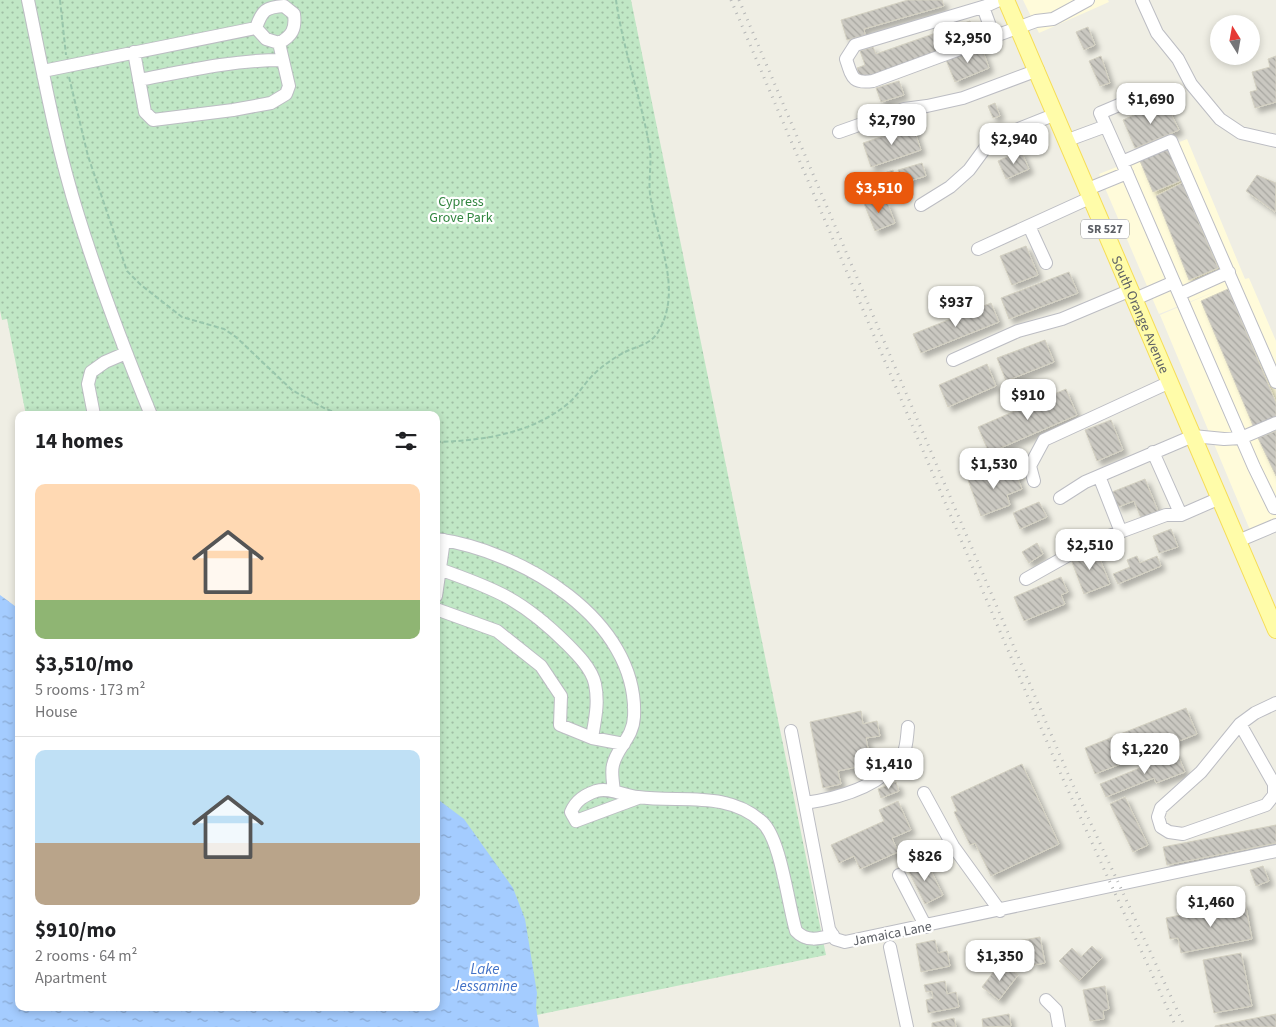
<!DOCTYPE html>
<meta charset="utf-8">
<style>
:root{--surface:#fff;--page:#f2f2f2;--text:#202124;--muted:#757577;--line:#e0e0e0;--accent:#ea580c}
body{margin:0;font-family:"Source Sans 3",sans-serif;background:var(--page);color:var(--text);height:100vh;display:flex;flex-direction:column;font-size:19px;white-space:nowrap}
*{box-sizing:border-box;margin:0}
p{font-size:16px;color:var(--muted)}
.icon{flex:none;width:28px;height:28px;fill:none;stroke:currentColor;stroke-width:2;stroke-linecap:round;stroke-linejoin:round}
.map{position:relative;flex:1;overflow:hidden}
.side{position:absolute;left:15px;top:411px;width:425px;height:600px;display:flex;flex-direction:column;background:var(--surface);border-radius:10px;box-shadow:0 2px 8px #0003}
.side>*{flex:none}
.needle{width:32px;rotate:349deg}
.controls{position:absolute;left:1210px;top:15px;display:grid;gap:10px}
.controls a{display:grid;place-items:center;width:50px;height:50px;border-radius:50%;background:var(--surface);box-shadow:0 2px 8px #0003;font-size:25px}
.price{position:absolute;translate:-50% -42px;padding:0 11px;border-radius:10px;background:#fff;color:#222;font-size:16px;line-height:32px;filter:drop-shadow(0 1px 2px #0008)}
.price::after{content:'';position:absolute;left:50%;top:30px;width:15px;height:11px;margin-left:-8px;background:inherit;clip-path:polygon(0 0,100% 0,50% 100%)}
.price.on{background:var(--accent);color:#fff}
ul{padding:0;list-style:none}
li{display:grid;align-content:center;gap:10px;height:265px;padding:0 20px}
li+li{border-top:1px solid var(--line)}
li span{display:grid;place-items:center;height:155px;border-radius:10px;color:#555}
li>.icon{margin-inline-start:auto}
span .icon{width:90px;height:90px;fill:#fffc;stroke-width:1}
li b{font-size:21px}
h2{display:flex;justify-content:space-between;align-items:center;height:60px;padding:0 20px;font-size:21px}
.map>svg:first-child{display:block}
.commercial{fill:#fffbda}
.park{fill:url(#park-dots)}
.water{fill:url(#water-ripples)}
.building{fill:url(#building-back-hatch);stroke:#d4d1c2;filter:url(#shadow)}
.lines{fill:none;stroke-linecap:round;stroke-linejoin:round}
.minor-casing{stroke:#bcbdc3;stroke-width:14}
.major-casing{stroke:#f6dd57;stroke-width:18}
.path{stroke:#98c6ab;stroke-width:2;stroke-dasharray:5 2.5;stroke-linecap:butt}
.minor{stroke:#fff;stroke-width:12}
.major{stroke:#fffca9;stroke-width:16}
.rail{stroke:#b5b6b6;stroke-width:3;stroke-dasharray:1 6;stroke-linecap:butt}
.labels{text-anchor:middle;stroke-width:4.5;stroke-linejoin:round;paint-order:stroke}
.shield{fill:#fff;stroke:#8d8f93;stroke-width:1}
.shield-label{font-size:12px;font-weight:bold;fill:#5c5f65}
.park-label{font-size:14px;fill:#328640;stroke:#fff}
.street-label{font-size:14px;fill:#5c5f65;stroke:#fff}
.water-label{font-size:15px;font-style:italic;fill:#4272c7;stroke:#fff}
</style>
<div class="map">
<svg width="1276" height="1027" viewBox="0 0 1276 1027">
<defs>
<pattern id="park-dots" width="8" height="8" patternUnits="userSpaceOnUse" patternTransform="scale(1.25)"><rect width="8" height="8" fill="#c0e7c5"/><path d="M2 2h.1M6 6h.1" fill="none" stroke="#9fbea4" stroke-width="1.8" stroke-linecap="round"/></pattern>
<pattern id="water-ripples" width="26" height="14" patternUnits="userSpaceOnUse" patternTransform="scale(1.25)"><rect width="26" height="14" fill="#a4ccff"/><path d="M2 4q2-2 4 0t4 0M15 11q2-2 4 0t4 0" fill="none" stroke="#89a9d2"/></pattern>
<pattern id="building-back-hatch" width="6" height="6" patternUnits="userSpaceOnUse" patternTransform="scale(1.25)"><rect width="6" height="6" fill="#cac8c1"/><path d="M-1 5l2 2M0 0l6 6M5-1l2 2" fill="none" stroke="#a7a6a0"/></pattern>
<filter id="shadow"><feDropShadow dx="4.5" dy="4.5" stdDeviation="2.5" flood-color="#0004"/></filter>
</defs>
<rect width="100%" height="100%" fill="#efeee4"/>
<path class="commercial" d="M1023,0H1108L1109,2L1039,33Z
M1187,139L1245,279L1249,278L1276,341V519L1250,530L1160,315L1219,290L1159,314L1099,174Z"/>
<path class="park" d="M0,0H631L826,955L479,1027L436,1008V415H26L7,319L2,320L0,310Z"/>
<path class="water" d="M0,595L19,609V1008H436V798L464,819L513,888L525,919L537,993L536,1007L539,1027H0Z"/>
<path class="building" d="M908,0H942L944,6L864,29L865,35L847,40L841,20Z
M970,21L976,38L860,79L857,68L865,65L860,51L873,47L876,54Z
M1088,27L1095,45L1084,50L1076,32Z
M981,46L989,68L955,82L946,60Z
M1101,56L1110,83L1100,86L1089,61Z
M1276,56V102L1255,108L1250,92L1257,90L1252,72L1270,67L1268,59Z
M899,81L904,95L881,102L876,88Z
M1165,101L1179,130L1135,148L1123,120Z
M995,103L1000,116L993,118L988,106Z
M913,126L921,150L871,167L863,143Z
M1168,148L1180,181L1153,192L1140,161Z
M1021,151L1029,169L1006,179L998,161Z
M922,163L926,176L902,183L898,170Z
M893,170L899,186L874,195L868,178Z
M1257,175L1276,183L1275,212L1246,191Z
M1182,183L1218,268L1189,280L1156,196Z
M873,197L877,206L887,202L895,223L875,231L863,201Z
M1026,246L1038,275L1012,285L1000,256Z
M1069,272L1078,293L1009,319L1001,298Z
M1228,289L1276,403V422L1254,428L1201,301Z
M991,303L999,322L921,353L913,334Z
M1045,340L1054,362L1006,381L997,358Z
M987,364L996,386L948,407L939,385Z
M1066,389L1077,415L989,453L978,427Z
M1111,420L1123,450L1097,461L1085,430Z
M1276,431V476L1258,438Z
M1013,467L1022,489L1007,495L1010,505L981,516L968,480L997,469L998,472Z
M1145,479L1158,511L1141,518L1134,501L1118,507L1112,492Z
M1039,502L1047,517L1020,529L1013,513Z
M1171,529L1178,547L1159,553L1153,536Z
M1037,543L1043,554L1029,563L1022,552Z
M1095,547L1110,584L1084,594L1070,557Z
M1137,556L1140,563L1157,556L1161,566L1118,584L1113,574L1130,567L1127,560Z
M1061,577L1068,592L1061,595L1065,604L1024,621L1014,597Z
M1186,708L1197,734L1095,774L1085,748Z
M861,711L863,724L877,721L880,736L866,738L871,764L838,771L841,784L823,788L810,722Z
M1177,753L1185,772L1156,783L1154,778L1106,797L1100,784Z
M1022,764L1059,844L991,876L975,843L970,845L954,812L957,811L951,797Z
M896,782L899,791L881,798L878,789Z
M1125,797L1148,845L1133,852L1110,804Z
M898,801L911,830L892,838L898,852L860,869L854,856L839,863L831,845L884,821L879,810Z
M1276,825V843L1167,865L1163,847Z
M925,859L943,895L925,904L907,868Z
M1263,866L1269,881L1256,886L1250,870Z
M1245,902L1252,939L1181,953L1178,938L1170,939L1166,918Z
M1040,937L1045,963L1033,965L1031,956L1022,958L1018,941Z
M935,940L938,953L947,951L950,966L921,972L916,944Z
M1092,946L1103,957L1079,981L1059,961L1072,948L1081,957Z
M1241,953L1252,1006L1214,1013L1203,960Z
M1004,965L1018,975L999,1000L982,987L995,970L998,973Z
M945,981L947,994L956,992L959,1007L928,1013L926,1000L933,998L932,991L926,992L924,985Z
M1105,986L1109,1009L1103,1011L1104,1019L1090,1021L1083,990Z
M1009,1014L1011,1026L983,1027L982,1019Z
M1276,1014V1027H1215V1026Z
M954,1018L956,1027H932V1023Z"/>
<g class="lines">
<g class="minor-casing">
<path id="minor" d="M28,0C43,72 56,145 78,215C99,283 124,349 151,415
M999,0L986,6L855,45L846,59C852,77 852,84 873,81L1036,21L1053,19L1088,0
M1142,0L1157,33L1178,59L1191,84L1220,119L1241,133L1276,141
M983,7L994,37
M134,52L145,112L153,120L233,110L271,103L286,94L289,86L279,43
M43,71L256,28C262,10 266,7 284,6L294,14C296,29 292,36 279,43L266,39L256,28
M139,80C186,71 233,60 282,60
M1106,126L1100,113L1152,91
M839,132L904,109L927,106L963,98L1038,70
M1068,140L1106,126L1122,162
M1088,189L1127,173
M921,205L950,187L969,170L991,140L1056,114
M1029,226L1046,263
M978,249L1092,197
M1180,294L1229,272
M1135,299L1174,282
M953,360L1018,331L1062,319L1131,290
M1276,382L1171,141L1122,162L1254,467L1274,508H1276
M94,415L88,384L91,372L105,362L126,353
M1153,452L1181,515
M1099,476L1121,532
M1034,481L1030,466L1044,440L1170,382
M1060,498L1085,482L1193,436L1224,439L1241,438L1276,423
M436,539C520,550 639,619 634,717C633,738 617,747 613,765C611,772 613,783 614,791
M1238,541L1276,525
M439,569C496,589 523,600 567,644C577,654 592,669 595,684C599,703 595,719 592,738
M1026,579L1090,543L1166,515H1181L1220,498
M436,596L444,540
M436,609L497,631L541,666L561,696L560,725L592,738L624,744
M1240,724L1274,784V795L1266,805L1183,834L1169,832L1161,827L1158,817L1161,808L1201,772L1240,724L1255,713L1276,703
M791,731L829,929L835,939L845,942L1276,851
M924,793L953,846L1000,911
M638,798L576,821L571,812C576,800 585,795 596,791C610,787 624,796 638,797C679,803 727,790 762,822C781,839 788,905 796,931C806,942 819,939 833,935
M805,803C840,798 883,786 903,754C907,747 907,735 908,727
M899,875L926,927
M890,947L907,1027
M1046,1000L1056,1010L1059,1027"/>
</g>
<g class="major-casing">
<g id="major">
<path id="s1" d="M1006,0L1276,630"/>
</g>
</g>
<path class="path" d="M60,0L66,55
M69,77L88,156L127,271L141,285L182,317L224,329L236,337L292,390L324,408L341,415
M436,442C483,441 535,433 571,401C579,393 585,383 593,375C602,366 615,357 627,351C638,346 651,344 658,332C683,291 658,243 651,200C647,182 653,162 649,144C640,95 623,49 616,0"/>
<use href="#minor" class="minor"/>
<use href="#major" class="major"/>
<path class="rail" d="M731,0L1062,777L1176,1027
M739,0L1068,774L1185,1027"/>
</g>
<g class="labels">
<rect class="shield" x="1081" y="219.5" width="48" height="19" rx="4"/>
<g class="shield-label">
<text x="1105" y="233">SR 527</text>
</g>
<g class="park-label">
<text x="461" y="206">Cypress<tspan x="461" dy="16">Grove Park</tspan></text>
</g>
<g class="street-label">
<text dy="5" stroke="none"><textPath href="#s1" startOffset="342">South Orange Avenue</textPath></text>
<text transform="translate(892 933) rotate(-11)" y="5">Jamaica Lane</text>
</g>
<g class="water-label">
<text x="485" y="974">Lake<tspan x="485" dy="17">Jessamine</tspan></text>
</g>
</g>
</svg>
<div class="controls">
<a><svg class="needle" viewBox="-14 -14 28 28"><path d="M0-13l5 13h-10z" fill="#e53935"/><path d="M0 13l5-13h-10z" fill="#757577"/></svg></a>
</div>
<b class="price" style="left:968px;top:64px">$2,950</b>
<b class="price" style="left:1151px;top:125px">$1,690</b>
<b class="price" style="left:892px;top:146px">$2,790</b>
<b class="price" style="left:1014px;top:165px">$2,940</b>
<b class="price on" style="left:879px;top:214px">$3,510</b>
<b class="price" style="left:956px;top:328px">$937</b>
<b class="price" style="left:1028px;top:421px">$910</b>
<b class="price" style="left:994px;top:490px">$1,530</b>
<b class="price" style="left:1090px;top:571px">$2,510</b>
<b class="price" style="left:1145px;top:775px">$1,220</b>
<b class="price" style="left:889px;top:790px">$1,410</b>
<b class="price" style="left:925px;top:882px">$826</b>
<b class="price" style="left:1211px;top:928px">$1,460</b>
<b class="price" style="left:1000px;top:982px">$1,350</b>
<section class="side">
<h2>14 homes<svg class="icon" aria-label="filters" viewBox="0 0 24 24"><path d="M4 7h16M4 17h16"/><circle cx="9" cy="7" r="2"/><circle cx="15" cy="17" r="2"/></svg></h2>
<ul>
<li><span style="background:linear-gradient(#ffd9b3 75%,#8fb573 0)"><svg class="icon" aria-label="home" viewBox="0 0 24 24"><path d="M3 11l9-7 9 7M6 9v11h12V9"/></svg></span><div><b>$3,510/mo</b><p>5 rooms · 173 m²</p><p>House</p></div></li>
<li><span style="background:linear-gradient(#bfe0f5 60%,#b9a48a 0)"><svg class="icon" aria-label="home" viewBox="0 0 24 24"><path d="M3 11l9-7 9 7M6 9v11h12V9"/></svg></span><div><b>$910/mo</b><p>2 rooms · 64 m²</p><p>Apartment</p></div></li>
</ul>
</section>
</div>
